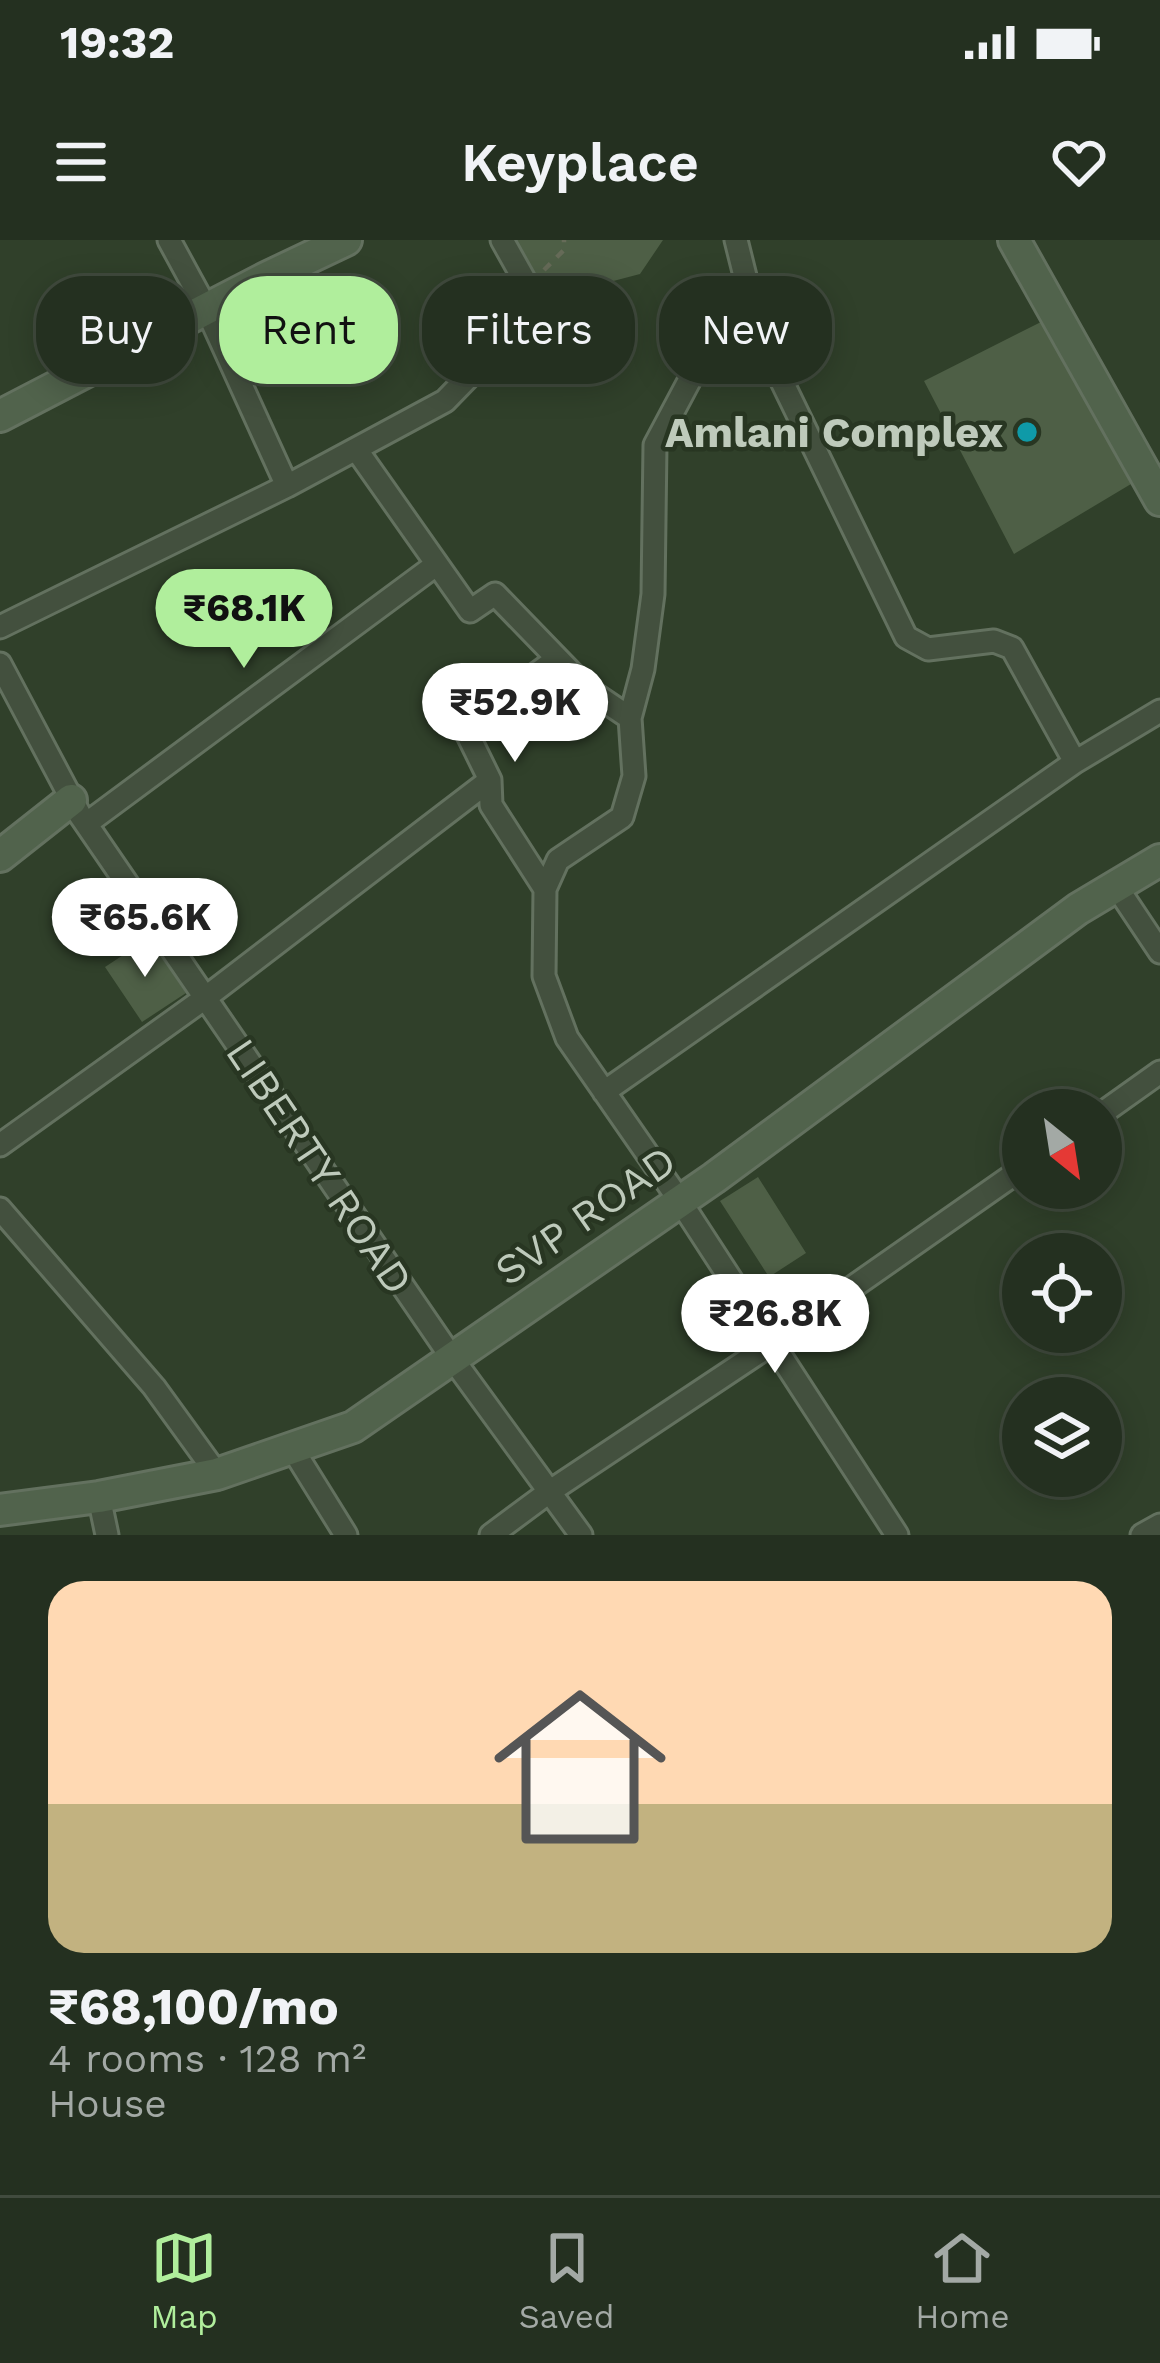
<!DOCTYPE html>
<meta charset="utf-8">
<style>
:root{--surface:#243020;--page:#303c2d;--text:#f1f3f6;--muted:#a3a9a5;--line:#414b3e;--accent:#b0ee9c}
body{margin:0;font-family:"Work Sans",sans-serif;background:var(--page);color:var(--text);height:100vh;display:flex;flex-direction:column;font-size:45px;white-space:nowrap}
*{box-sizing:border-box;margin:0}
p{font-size:39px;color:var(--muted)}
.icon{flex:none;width:66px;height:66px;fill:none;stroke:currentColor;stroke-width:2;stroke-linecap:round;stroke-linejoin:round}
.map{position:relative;height:1295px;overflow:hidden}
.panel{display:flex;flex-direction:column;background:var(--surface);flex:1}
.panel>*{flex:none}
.hud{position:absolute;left:36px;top:36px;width:1089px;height:108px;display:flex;gap:24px}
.needle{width:78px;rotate:150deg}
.buttons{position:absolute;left:1002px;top:849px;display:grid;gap:24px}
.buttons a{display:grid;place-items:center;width:120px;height:120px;border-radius:50%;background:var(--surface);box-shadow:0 6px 30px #0003,0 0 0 3px var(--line);font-size:60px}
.price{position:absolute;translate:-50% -102px;padding:0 27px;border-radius:42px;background:#fff;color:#222;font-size:39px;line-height:78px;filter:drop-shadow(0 3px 6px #0008)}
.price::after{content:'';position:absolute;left:50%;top:72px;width:36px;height:27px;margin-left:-18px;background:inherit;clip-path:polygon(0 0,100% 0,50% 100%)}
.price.active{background:var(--accent);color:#111}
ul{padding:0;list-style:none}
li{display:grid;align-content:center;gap:24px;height:636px;padding:0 48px}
li span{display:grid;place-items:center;height:372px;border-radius:36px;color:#555}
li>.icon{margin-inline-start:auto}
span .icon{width:216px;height:216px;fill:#fffc;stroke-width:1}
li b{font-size:51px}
.tag{padding:0 42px;border-radius:48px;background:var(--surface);box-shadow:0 6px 30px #0003,0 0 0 3px var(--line);font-size:42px;line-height:108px}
.tag.active{background:var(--accent);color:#111}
.status{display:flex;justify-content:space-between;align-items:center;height:84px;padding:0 60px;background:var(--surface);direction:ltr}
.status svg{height:33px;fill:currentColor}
header{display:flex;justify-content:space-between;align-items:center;height:156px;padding:0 48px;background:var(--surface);font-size:54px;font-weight:600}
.dock{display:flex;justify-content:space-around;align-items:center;height:168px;border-top:3px solid var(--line);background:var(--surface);font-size:33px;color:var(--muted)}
.dock a{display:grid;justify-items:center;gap:6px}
.dock .active{color:var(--accent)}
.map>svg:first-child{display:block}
.building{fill:#4e5f46}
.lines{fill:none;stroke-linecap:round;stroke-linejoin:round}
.street-casing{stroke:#63715f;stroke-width:27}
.secondary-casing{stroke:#63715f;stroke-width:36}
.path{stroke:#666b58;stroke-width:4.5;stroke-dasharray:9 9;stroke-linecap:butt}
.street{stroke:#43503e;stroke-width:21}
.secondary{stroke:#51634c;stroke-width:30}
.culture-dot{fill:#0f9aa8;stroke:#283622;stroke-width:4.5}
.labels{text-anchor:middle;stroke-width:9;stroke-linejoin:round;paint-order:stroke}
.poi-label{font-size:42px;font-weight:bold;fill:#becabb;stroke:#283622;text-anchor:end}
.street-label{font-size:42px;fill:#becabb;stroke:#283622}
</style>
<div class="status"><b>19:32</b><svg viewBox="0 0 49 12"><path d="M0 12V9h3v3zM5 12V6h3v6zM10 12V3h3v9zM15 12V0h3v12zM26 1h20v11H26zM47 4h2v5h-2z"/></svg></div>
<header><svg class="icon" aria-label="menu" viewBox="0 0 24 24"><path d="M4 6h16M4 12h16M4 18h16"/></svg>Keyplace<svg class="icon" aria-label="heart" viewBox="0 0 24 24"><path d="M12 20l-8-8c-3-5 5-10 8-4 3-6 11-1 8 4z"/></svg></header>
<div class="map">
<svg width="1160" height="1295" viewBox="0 0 1160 1295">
<rect width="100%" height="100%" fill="#30402a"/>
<path class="building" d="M502,0H663L640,34L541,60Z
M1043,81L1131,244L1014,314L924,141Z
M149,698L186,753L142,782L105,727Z
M758,937L806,1013L769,1037L720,961Z"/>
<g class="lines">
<g class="street-casing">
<path id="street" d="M169,0L206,68L287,246
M736,0L745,36L655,205L653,354L643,429L630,478L634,536L622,577L558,620L545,649L544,736L567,798L680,961L897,1295
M738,51L906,397L928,409L994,401L1012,408L1075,522
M356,209L470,371L495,354L587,449L630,478
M0,387L287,246L445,161L479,126L535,59L502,0
M0,424L80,575L452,1118L581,1295
M86,584L437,324
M1116,646L1160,712
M545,649L491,565L490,540L464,487L557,419
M604,852L1075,522L1160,471
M1101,874L1160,832
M0,905L205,758L490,540
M0,969L154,1147L217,1234
M292,1208L346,1295
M99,1257L107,1295
M491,1295L549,1252L773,1103L1023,928
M1142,1295L1160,1285"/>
</g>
<g class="secondary-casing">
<path id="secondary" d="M1014,0L1160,260
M0,176L266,38L346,0
M0,616L71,560
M0,1270L99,1257L217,1234L353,1187L714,938L1078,669L1160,620"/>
</g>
<path class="path" d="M544,30L564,10V0"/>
<use href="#street" class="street"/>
<use href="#secondary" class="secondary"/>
</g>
<circle class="culture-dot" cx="1027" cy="192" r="12"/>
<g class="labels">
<g class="poi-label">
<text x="1003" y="207">Amlani Complex</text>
</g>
<g class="street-label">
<text transform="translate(320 926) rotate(56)" y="15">LIBERTY ROAD</text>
<text transform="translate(585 975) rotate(-35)" y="15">SVP ROAD</text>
</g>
</g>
</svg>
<div class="buttons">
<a><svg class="needle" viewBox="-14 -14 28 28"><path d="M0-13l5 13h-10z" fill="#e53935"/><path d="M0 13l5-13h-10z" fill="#a3a9a5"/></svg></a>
<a><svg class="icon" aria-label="locate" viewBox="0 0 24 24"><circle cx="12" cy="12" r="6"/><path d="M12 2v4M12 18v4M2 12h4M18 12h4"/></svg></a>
<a><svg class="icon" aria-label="layers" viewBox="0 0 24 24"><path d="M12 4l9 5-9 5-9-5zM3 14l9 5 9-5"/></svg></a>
</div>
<b class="price active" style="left:244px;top:431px">₹68.1K</b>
<b class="price" style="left:515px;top:525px">₹52.9K</b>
<b class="price" style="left:145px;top:740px">₹65.6K</b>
<b class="price" style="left:775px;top:1136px">₹26.8K</b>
<div class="hud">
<a class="tag">Buy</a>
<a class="tag active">Rent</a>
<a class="tag">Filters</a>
<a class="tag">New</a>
</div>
</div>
<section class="panel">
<ul>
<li><span style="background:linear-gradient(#ffd9b3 60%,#c2b280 0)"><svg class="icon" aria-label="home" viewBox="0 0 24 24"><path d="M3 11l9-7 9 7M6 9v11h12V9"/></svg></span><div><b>₹68,100/mo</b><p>4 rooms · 128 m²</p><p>House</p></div></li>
</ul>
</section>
<nav class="dock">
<a class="active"><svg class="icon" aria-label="map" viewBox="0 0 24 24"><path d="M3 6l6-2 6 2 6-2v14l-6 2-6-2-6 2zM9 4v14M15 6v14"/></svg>Map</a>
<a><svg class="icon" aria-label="saved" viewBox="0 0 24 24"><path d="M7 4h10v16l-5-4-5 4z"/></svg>Saved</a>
<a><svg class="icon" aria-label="home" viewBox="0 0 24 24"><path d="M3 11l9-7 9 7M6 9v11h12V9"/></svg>Home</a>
</nav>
